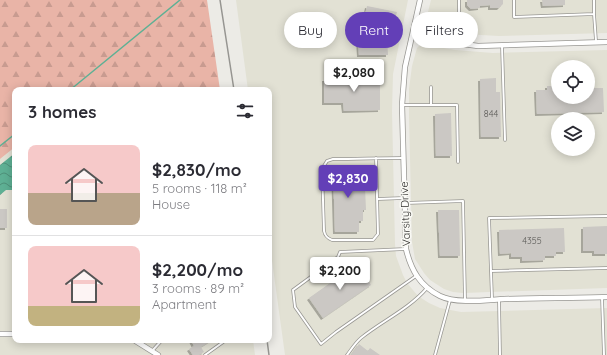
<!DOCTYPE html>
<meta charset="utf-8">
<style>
:root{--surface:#fff;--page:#f2f2f3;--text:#2b2b33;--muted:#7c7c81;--line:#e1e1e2;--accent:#633fb7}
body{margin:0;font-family:Quicksand,sans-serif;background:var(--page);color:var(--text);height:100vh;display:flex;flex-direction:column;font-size:15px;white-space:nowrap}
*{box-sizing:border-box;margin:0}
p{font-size:13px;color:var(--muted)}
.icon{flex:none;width:22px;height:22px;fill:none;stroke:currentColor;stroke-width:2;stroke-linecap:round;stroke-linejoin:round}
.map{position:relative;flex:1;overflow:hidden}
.sheet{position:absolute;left:12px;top:87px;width:260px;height:256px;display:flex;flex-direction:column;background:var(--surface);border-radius:8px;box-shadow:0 2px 10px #0003}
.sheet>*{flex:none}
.top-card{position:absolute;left:284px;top:12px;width:263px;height:36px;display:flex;gap:8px}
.tools{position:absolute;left:551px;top:60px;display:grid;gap:8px}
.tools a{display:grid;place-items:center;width:44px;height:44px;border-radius:50%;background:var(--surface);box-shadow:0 2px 10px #0003;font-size:20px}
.price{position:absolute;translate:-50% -34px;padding:0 9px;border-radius:4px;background:#fff;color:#222;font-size:13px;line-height:26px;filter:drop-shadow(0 1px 2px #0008)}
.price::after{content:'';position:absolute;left:50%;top:24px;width:12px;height:9px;margin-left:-6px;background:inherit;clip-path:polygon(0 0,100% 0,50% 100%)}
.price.selected{background:var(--accent);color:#fff}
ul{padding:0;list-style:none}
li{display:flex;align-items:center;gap:12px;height:100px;padding:0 16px}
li+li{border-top:1px solid var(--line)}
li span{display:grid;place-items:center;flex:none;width:112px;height:80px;border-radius:8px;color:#555}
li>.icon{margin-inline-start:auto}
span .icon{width:48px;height:48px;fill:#fffc;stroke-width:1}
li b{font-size:17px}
h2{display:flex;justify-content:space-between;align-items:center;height:48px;padding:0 16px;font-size:17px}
.chip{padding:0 14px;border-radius:18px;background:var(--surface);box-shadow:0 2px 10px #0003;font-size:14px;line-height:36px}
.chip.selected{background:var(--accent);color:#fff}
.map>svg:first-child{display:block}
.built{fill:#e2e1d4;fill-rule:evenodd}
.forest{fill:url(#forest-firs)}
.water{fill:url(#water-waves)}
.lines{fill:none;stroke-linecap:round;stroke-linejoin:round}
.stream{stroke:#5eb094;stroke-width:1.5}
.building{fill:#cbc8c4;filter:url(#shadow)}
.lane-casing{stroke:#989793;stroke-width:3.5}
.street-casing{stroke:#989793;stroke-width:6}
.lane{stroke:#fff;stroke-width:2}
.street{stroke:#fff;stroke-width:4.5}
.rail{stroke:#969591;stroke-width:1.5}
.labels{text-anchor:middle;stroke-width:3;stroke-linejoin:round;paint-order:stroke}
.number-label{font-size:9px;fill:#595855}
.street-label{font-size:11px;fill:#333230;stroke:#f9f9f4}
</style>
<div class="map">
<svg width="607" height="355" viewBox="0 0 607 355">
<defs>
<pattern id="forest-firs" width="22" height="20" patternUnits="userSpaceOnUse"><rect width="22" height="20" fill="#e9b4a7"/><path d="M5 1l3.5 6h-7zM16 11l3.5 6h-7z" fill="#c89b90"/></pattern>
<pattern id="water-waves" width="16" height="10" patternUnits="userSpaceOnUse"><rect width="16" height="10" fill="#5eb094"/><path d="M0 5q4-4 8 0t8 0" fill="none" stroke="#4e9079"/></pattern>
<filter id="shadow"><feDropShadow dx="-2" dy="2" stdDeviation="0" flood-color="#0004"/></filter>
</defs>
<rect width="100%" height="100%" fill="#ecebe6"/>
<path class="built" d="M236,0H408L393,74L392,111L395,244L396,256L403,275L407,283L418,296L429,303L440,308L461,312L607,308V355H285L269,239V90H248Z
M431,0H607V33L499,36L463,34L425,24Z
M421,44L455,50L493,53L607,50V288L463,293L453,292L444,289L430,280L424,273L415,259L412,242L409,115V89L412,66L417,48ZM558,67H588V97H558ZM558,119H588V149H558Z
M15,147V340H253L255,355H0V159Z"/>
<path class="forest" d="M0,0H207L220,90H15V147L0,159Z"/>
<path class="water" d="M15,153V190H6L0,195V165Z"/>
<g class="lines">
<path class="stream" d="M70,90L180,0
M0,146L15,134"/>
</g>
<path class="building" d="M467,0H503V4L499,8H490V5L480,6V8L471,9L467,5Z
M542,0H565V5L543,6Z
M367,6L397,12L393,27L364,20Z
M387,37L388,55H359L358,38Z
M380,78V110L344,111L343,103H324V79Z
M496,78V92H500L501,137H481L480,79Z
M588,85H592V88H603L604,112L537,114L536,90H547V86H558V97H588Z
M451,113L452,156H436L435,114Z
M357,166V177H362V187H365L366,210H363V221H359V232H335L333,167Z
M0,209H7V228H0Z
M438,210H459L460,256H440Z
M607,226V254H594V251H583V227Z
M564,228L565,252H556V256H545V260L522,261V257H511V253L500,254L499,230Z
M357,264L371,285L323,318L309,298Z
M191,340H212L201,347L204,352L199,355H193L189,349L194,346Z
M359,344L368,351L370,348L380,355H351Z"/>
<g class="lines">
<g class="lane-casing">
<path id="lane" d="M514,0V17L594,14V0
M594,14L596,41
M456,42L459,26V0
M502,46L505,140
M431,87V105
M402,105H457L458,162
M376,158L378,234L373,240H332C327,238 325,236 324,231L322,169L327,161L333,159C356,159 379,158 402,158
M378,199L403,198
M406,203L463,201L465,300
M405,249L340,252L338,257L293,290L295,307L321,344L336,332L416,276
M491,271L607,268
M492,298L489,218L607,216
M602,298L604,355
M499,301L500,355
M152,351L162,340
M205,355L226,340
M347,355C351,350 355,343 361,338C382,321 409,309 427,288
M435,355L450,300"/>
</g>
<g class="street-casing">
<path id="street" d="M420,0L405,67L402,105L406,249C411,270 420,286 440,296C456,304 486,300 504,299C538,298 573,298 607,297
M413,33L456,43L478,46L607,42
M0,334H15
M134,340L158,355"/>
</g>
<use href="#lane" class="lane"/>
<use href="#street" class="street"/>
<path class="rail" d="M220,0L234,90
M267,340L269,355"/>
</g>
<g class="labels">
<g class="number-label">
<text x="491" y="117">844</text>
<text x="532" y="244">4355</text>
</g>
<g class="street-label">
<text transform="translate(405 214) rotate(-92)" y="4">Varsity Drive</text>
</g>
</g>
</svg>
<div class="tools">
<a><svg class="icon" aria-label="locate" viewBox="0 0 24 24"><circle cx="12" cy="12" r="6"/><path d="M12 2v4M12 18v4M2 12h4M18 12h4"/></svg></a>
<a><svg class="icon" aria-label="layers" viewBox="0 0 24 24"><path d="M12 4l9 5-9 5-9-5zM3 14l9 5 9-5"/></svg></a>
</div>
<b class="price" style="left:354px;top:93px">$2,080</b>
<b class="price selected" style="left:348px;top:199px">$2,830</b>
<b class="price" style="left:340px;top:291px">$2,200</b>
<div class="top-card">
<a class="chip">Buy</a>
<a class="chip selected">Rent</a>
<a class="chip">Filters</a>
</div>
<section class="sheet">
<h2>3 homes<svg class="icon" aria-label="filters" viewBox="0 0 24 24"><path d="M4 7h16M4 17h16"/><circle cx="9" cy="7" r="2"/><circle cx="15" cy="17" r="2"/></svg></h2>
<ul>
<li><span style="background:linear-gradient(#f6c9c9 60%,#b9a48a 0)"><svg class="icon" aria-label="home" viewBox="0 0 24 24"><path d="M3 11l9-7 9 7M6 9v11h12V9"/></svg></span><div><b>$2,830/mo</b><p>5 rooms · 118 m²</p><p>House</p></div></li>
<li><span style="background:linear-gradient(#f6c9c9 75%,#c2b280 0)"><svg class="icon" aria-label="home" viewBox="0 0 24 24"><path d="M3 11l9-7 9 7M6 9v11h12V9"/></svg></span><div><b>$2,200/mo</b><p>3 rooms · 89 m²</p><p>Apartment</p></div></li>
</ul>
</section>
</div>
